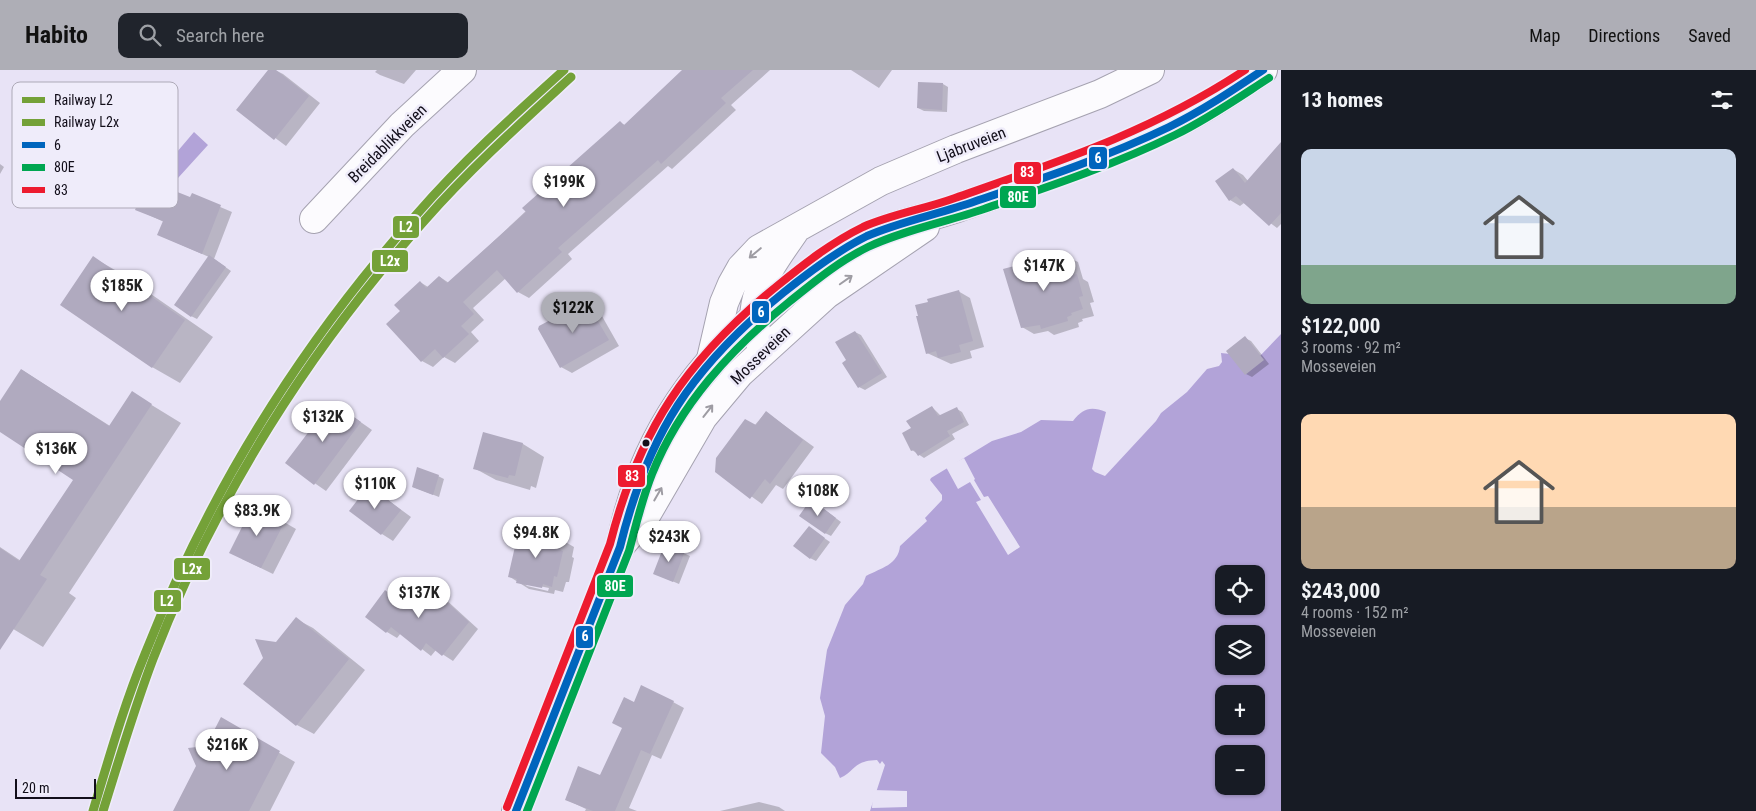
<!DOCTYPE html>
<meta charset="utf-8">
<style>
:root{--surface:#171b24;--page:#20242c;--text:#f1f3f6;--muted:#9ea1a6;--accent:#aeaeb6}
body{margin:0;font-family:"Roboto Condensed",sans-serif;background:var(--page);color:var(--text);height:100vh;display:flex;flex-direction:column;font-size:19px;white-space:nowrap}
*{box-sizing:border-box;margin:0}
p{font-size:16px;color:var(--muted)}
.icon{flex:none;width:28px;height:28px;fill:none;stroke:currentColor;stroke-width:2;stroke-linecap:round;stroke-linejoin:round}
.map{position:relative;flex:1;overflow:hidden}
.panel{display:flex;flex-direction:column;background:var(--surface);width:475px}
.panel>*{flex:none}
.fabs{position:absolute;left:1215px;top:495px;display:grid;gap:10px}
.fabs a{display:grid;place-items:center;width:50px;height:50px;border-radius:10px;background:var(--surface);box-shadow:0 1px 4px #0004;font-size:25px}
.scale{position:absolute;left:15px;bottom:12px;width:81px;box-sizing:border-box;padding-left:5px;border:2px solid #120e1a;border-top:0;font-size:14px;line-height:18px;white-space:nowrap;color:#120e1a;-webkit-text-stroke:4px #efecfa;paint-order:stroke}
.price{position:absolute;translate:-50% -42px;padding:0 11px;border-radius:18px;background:#fff;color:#222;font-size:16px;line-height:32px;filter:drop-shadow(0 1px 2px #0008)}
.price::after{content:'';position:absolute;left:50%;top:30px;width:15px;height:11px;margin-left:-8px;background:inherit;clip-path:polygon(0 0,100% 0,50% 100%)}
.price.on{background:var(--accent);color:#111}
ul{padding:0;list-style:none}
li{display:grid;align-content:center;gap:10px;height:265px;padding:0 20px}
li span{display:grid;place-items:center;height:155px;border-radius:10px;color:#555}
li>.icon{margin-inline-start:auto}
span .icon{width:90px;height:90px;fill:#fffc;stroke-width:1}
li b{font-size:21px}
h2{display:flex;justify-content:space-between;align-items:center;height:60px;padding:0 20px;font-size:21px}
header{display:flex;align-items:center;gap:30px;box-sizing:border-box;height:70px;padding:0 25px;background:var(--accent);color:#111}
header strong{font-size:24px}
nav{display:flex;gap:28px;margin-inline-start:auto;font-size:18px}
.search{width:350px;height:45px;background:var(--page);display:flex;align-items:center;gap:12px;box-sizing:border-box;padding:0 18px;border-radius:10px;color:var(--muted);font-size:19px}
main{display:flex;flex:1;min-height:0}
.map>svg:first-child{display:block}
.water{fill:#b2a3d8;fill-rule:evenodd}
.pier{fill:#e8e3f6}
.shadow{fill:#0003;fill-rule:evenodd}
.building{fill:#b0aabf}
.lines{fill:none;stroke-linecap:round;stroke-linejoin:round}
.minor-casing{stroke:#a5a2b0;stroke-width:30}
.highway-casing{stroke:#a5a2b0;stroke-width:30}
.minor{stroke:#fcfbfe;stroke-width:28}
.highway{stroke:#fcfbfe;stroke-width:28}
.bus-1-casing{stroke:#efecfa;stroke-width:11}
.bus-2-casing{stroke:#efecfa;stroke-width:11}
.bus-3-casing{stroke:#efecfa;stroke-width:11}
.bus-1{stroke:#0065bd;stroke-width:8}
.bus-2{stroke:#00a651;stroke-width:8}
.bus-3{stroke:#ed1b2f;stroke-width:8}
.rail-1-casing{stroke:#efecfa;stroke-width:12}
.rail-2-casing{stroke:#efecfa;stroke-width:12}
.rail-1{stroke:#74a138;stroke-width:9}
.rail-2{stroke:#74a138;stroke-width:9}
.oneway{stroke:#9e9ca3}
.bus-dot{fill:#120e1a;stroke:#efecfa;stroke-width:2}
.labels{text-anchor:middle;stroke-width:5;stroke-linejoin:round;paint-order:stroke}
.street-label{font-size:16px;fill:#120e1a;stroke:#efecfa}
.key{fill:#efecfa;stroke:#ada9b7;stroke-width:1}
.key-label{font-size:14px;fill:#120e1a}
.line-badge{stroke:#efecfa;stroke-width:2}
.badge-label{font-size:14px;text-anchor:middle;font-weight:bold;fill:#fff}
</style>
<header>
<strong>Habito</strong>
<div class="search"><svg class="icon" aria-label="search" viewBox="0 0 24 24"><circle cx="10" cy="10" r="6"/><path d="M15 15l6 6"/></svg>Search here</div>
<nav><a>Map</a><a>Directions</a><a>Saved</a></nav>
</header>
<main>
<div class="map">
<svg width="1281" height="741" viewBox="0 0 1281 741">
<rect width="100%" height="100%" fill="#e8e3f6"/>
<path class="water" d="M194,62L208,75L178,108L165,96Z
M1281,264V741H870L885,695L882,691L880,694L877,690C852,691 856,701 840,708L835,697L821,683L825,646L820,628L827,580L845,535L863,514L866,506C881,498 898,495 900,476L927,451L925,448L942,430V425L930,410L931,408L992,371L1021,362L1041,350L1073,351C1083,338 1091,336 1106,342L1092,399L1095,402L1105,406L1156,351L1161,343L1187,322L1207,299L1219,296L1222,292L1221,283L1259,287ZM1224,504H1256V536H1224ZM1224,564H1256V596H1224ZM1224,624H1256V656H1224ZM1224,684H1256V716H1224Z"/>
<path class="pier" d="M964,388L975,409L974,410L984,427L988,426L1020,477L1008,485L976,432L981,430L970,412L958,419L946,397Z
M873,720L907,721V737L872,738Z"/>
<path class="shadow" d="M269,0H275L283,4L320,33L286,76L238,40Z
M377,0H416L404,14L380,5L375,2Z
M684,0H770L731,35L736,40L672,99L668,96L568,184L572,189L529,228L518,222L506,208L473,238L484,250L471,262L479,271L455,293L444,287L433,297L422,291L402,242L420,212L428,217L440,207L449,213L620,53L625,55Z
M851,0H892L879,18Z
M943,14L948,17L947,42L924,41L918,38Z
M1281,74V154L1277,158L1244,133L1240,136L1230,130L1233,99L1243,105L1248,111Z
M0,94L4,97L0,104Z
M192,125L232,142L214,189L231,201L197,249L191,246L209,187L159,165L164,152L136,139L191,128Z
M1066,186L1078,192L1083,209L1088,212L1094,232L1090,233L1094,246L1082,249L1083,251L1078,253L1079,257L1054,265L1048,261L1034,264L1022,257L1044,189L1048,191Z
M94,188L122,204L213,267L180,313L152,297Z
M958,221L970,228L984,277L970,281L972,288L951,294L927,283Z
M586,233L598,239L619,276L572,303L561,297Z
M855,262L861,265L887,307L865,320L859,317L848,291Z
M1245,268L1251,271L1269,294L1252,307L1246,304Z
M22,300L110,356L132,323L181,353L69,523L76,528L43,577L0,551V477L21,491L74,410L0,360V333Z
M332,332L372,360L326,421L290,396Z
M932,337L941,346L957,339L962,342L969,355L952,364L955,369L924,388L912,380V359Z
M766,342L814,377L783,419L776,415L762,434L716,401Z
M484,364L523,374L544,387L536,418L531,416L530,420L496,410L474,398Z
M438,406L444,409L439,427L413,417Z
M369,416L411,447L393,471L382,464Z
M817,434L841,452L831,466L825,463Z
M284,452L296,459L273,504L242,489Z
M814,461L830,472L816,491L810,488Z
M562,470L574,477L572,487L574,488L569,512H566L563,522L555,520L554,524L529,519L510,507ZM524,513L549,518L548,521L527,516Z
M666,475L690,486L679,514L660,506Z
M417,515L431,523L432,521L443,527L478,559L453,591L436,580L431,586L401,563L397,568L387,562L386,522L403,533Z
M296,549L313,558L365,600L314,664L297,655L276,574Z
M673,632L684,638L661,689L652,685L629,738L637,741H585L586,739L567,730L601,707L634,634Z
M221,649L295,692L270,741H174Z
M759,732L779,737L785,741H720Z"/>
<path class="building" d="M268,0H276L309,26L274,70L236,40Z
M682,0H753L721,28L726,33L661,94L658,90L558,178L562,182L517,223L497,200L463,232L474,244L461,256L469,264L443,288L435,279L421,292L386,254L400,241L394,235L420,211L426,218L439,206L447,213L526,142L522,138L620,51L624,55Z
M918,12L943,13L942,40L917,38Z
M1281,72V143L1269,156L1236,126L1229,131L1215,111L1233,98L1245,113Z
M147,110L190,127L192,123L221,135L202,184L157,165L163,151L135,140Z
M1067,184L1073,205L1077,204L1083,226L1079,227L1083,239L1071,243L1072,245L1067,247L1068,251L1041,259L1040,255L1021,258L1003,199L1044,188L1045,191Z
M209,185L226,197L191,247L174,235Z
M93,186L185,250L152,298L60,235Z
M959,220L973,271L959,275L961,282L938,288L936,281L926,284L916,246H918L915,235L928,232L927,229Z
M586,231L609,270L560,298L538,259L539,256Z
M855,261L882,303L858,318L842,293L846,290L835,272Z
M1245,266L1264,290L1245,305L1226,281Z
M21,299L109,356L132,321L152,334L40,505L47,509L0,580V478L19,491L73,410L0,362V331Z
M332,331L361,352L314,415L285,393Z
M932,336L938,346L957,337L964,352L947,361L950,366L918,386L914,380L911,381L902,363L911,358L906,351Z
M766,341L803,370L770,414L765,409L750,429L715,402L716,388L745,349L756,355Z
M483,362L523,373L515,406L509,405L508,408L473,399Z
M417,397L439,405L433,425L412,417Z
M369,415L401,440L381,465L349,441Z
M811,429L836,448L825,464L799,446Z
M253,435L285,451L261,498L229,483Z
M809,456L825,468L810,489L793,476Z
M519,459L563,469L560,480L563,481L557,507L554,506L552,517L543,514L542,518L516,513L517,509L508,507Z
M665,473L685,481L673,512L653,504Z
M417,513L429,523L432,519L469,552L442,586L426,573L421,581L391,557L386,563L365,547L385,520L401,533Z
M296,547L349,589L296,656L243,614L263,588L255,569L276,572Z
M641,615L674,631L650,684L641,680L615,741H593L565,730L578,696L600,705L622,658L612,653L624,627L634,632Z
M221,647L280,681L249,741H173L196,696L188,678L206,676Z"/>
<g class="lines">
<g class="minor-casing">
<path id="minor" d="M314,149L402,55L462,0
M764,280C738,237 770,197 794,162
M711,289L724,233L732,214L741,198L759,179L881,111L956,79L1100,24L1150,0"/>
</g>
<g class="highway-casing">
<path id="highway" d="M622,474L645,447L703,347L739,304L827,224L925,157
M516,741L620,477C642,366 700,286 789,219C814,200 838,180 866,167C893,154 924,149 951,140C1023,115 1100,89 1169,57C1202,41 1233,20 1263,0"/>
</g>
<use href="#minor" class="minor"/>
<use href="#highway" class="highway"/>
<g class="bus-1-casing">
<path id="bus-1" d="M516,741L620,477C648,363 692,297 783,223C809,202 837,181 867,166C901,151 940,144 976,131C1041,109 1107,87 1169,57C1202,41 1233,20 1263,0"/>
</g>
<g class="bus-2-casing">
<path id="bus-2" d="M527,741L629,481C636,455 642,429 652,404C680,334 731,279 789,232C814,212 839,191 868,177C904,160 946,152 984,139C1048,117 1114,95 1175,65C1208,49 1238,28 1269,8"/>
</g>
<g class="bus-3-casing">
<path id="bus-3" d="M507,737L610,474C639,360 686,290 777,216C804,194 832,172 863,157C892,144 925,139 955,128C1058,92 1153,61 1245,0"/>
</g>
<use href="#bus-1" class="bus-1"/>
<use href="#bus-2" class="bus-2"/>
<use href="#bus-3" class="bus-3"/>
<g class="rail-1-casing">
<path id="rail-1" d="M93,741C109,688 124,635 145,584C209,422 301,274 417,144C462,92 513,46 564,0"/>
</g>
<g class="rail-2-casing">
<path id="rail-2" d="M103,741C119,690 134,639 153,589C215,428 310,278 425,150C470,99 521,53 571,7"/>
</g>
<use href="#rail-1" class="rail-1"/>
<use href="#rail-2" class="rail-2"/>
</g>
<defs><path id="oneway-shaft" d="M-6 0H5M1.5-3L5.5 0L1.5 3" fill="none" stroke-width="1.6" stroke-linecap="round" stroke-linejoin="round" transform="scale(1.25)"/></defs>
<g class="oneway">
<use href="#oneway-shaft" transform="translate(755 183) rotate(140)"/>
<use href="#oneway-shaft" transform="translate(846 210) rotate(-35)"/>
<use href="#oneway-shaft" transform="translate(708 341) rotate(-52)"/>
<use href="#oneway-shaft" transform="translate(658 424) rotate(-60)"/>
</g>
<circle class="bus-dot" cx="646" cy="373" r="4.5"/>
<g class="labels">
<g class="street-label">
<text transform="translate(387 73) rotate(-45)" y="6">Breidablikkveien</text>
<text transform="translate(971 74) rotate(-21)" y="6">Ljabruveien</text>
<text transform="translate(760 285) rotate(-44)" y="6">Mosseveien</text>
</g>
</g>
<rect x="12" y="12" width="166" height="126" rx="8" class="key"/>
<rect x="22" y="27" width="23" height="6" fill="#74a138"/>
<rect x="22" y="49" width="23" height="7" fill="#74a138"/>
<rect x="22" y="72" width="23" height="6" fill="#0065bd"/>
<rect x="22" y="94" width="23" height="7" fill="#00a651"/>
<rect x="22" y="117" width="23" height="6" fill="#ed1b2f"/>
<g class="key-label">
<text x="54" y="35">Railway L2</text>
<text x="54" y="57">Railway L2x</text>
<text x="54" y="80">6</text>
<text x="54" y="102">80E</text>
<text x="54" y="125">83</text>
</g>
<g class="line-badge">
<rect x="1088" y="76" width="20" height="24" rx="5" fill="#0065bd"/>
<rect x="1013" y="91" width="29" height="24" rx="5" fill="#ed1b2f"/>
<rect x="999" y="115" width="38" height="24" rx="5" fill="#00a651"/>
<rect x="392" y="145" width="28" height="24" rx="5" fill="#74a138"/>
<rect x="371" y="179" width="38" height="24" rx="5" fill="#74a138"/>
<rect x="751" y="230" width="19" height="24" rx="5" fill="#0065bd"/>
<rect x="617" y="394" width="29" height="24" rx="5" fill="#ed1b2f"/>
<rect x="173" y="487" width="38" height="24" rx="5" fill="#74a138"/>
<rect x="596" y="504" width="38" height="24" rx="5" fill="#00a651"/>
<rect x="153" y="519" width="29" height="24" rx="5" fill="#74a138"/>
<rect x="575" y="555" width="19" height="24" rx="5" fill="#0065bd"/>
</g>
<g class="badge-label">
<text x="1098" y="93">6</text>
<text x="1027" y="107">83</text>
<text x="1018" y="132">80E</text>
<text x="406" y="162">L2</text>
<text x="390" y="196">L2x</text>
<text x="761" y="247">6</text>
<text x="632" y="411">83</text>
<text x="192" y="504">L2x</text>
<text x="615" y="521">80E</text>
<text x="167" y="536">L2</text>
<text x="585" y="571">6</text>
</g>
</svg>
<div class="fabs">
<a><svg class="icon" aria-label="locate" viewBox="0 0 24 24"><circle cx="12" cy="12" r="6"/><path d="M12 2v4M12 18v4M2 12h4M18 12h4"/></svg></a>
<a><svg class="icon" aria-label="layers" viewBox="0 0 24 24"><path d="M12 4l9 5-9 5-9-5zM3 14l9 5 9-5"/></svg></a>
<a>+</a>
<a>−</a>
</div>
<div class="scale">20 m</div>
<b class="price" style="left:564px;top:138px">$199K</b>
<b class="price" style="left:1044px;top:222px">$147K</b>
<b class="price" style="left:122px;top:242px">$185K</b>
<b class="price on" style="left:573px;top:264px">$122K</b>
<b class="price" style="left:323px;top:373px">$132K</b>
<b class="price" style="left:56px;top:405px">$136K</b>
<b class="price" style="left:375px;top:440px">$110K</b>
<b class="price" style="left:818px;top:447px">$108K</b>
<b class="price" style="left:257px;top:467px">$83.9K</b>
<b class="price" style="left:536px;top:489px">$94.8K</b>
<b class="price" style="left:669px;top:493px">$243K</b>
<b class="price" style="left:419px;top:549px">$137K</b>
<b class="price" style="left:227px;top:701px">$216K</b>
</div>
<section class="panel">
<h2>13 homes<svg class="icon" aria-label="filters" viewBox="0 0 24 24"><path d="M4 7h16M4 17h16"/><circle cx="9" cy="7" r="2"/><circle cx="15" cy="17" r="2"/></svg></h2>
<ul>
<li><span style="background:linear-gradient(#c9d6e8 75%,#7fa58c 0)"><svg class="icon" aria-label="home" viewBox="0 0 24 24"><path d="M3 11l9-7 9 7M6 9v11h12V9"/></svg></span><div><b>$122,000</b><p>3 rooms · 92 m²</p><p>Mosseveien</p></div></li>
<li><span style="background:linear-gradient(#ffd9b3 60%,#b9a48a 0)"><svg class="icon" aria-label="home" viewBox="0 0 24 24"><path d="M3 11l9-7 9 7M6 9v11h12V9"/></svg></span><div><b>$243,000</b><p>4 rooms · 152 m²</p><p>Mosseveien</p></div></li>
</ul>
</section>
</main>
